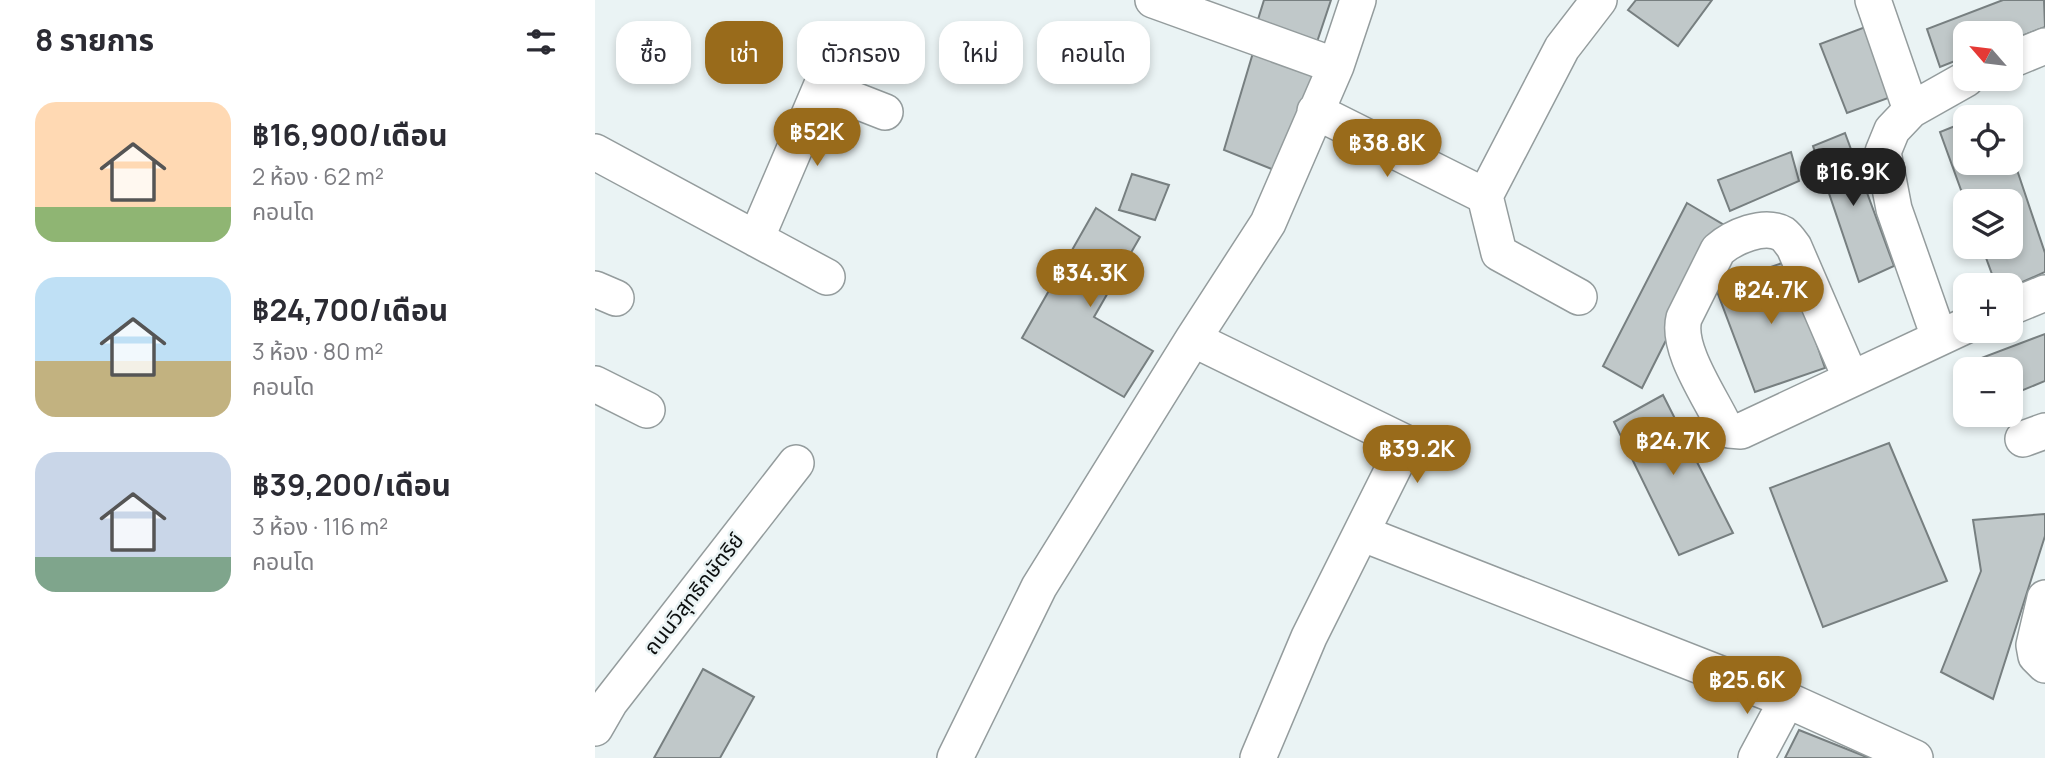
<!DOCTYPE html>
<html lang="th">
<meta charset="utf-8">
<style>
:root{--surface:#fff;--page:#f2f2f3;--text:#2b2b33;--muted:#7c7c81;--accent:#996b1b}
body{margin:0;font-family:Manrope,"Noto Sans Thai",sans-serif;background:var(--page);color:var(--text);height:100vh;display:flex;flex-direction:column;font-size:26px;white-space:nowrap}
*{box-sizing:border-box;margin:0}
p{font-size:23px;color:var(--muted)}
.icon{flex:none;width:38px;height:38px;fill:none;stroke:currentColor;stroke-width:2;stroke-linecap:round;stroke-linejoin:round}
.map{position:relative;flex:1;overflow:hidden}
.side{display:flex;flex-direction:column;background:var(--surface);width:595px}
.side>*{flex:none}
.banner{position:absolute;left:21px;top:21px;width:665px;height:63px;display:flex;gap:14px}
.needle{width:46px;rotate:298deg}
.fabs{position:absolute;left:1358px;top:21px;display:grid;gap:14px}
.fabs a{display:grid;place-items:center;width:70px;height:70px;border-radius:14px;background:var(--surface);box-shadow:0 4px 10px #0003;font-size:35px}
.price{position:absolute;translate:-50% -60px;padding:0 16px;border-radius:24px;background:var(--accent);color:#fff;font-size:23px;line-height:46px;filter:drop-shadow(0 2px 4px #0008)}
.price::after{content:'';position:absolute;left:50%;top:42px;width:21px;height:16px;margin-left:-10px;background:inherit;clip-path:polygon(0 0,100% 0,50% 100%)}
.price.on{background:#222;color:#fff}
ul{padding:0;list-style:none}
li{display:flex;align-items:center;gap:21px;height:175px;padding:0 35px}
li span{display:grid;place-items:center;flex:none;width:196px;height:140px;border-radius:21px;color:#555}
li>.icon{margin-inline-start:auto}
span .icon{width:84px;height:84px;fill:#fffc;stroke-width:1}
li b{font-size:30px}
h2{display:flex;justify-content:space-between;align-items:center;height:84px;padding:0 35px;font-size:30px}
.chip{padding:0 24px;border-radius:21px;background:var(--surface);box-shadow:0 4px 10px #0003;font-size:24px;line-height:63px}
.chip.on{background:var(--accent);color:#fff}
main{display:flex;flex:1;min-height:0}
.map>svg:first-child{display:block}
.building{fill:#c0c8c9;stroke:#777f80;stroke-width:2}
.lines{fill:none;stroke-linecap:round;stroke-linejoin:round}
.minor-casing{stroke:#949c9d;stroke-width:38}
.minor{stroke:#fff;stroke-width:35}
.labels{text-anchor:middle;stroke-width:5;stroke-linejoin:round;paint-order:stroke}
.street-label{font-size:21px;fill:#0c0f0f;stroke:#eaf3f4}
</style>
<main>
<section class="side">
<h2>8 รายการ<svg class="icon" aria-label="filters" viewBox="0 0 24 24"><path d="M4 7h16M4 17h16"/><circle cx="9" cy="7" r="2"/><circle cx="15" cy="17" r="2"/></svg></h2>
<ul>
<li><span style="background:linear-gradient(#ffd9b3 75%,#8fb573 0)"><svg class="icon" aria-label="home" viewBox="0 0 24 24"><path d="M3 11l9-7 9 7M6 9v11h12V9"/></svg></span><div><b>฿16,900/เดือน</b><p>2 ห้อง · 62 m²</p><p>คอนโด</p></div></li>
<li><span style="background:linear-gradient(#bfe0f5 60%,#c2b280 0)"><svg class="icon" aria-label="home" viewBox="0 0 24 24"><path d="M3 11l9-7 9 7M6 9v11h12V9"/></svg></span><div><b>฿24,700/เดือน</b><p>3 ห้อง · 80 m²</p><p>คอนโด</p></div></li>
<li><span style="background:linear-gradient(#c9d6e8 75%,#7fa58c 0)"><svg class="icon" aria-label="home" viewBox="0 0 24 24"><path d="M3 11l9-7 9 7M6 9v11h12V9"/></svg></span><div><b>฿39,200/เดือน</b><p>3 ห้อง · 116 m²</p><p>คอนโด</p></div></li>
</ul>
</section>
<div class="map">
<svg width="1450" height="758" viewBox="0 0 1450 758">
<rect width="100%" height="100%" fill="#eaf3f4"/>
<path class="building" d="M669,0H736L720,48L661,26Z
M1041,0H1117L1083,46L1033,10Z
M1408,0H1449L1450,27L1416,40V33H1370V57L1345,67L1332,29Z
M1273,26L1296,97L1252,113L1225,44Z
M660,46L721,68L679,170L629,150Z
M1401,109L1404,117H1382Z
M1370,122V163H1416V152L1450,253V272L1416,287V285H1401L1387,247H1416V201H1370L1345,132Z
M1250,133L1299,266L1264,282L1218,146Z
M1196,152L1204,181L1135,211L1123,180Z
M537,174L574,185L560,220L524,210Z
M1092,203L1129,225L1047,388L1008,366Z
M501,208L545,237L499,317L558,351L529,397L427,338Z
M1193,261L1230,368L1160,392L1120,286Z
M1450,334V381L1416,395V369H1384L1381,360Z
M1068,395L1138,533L1084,555L1019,422Z
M1294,443L1352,581L1228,627L1175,488Z
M1450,514V536L1398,699L1346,672L1386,571L1378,520Z
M108,669L159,697L125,758H59Z
M1204,730L1274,758H1190Z"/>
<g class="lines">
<g class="minor-casing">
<path id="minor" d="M558,0L741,66
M1278,0L1316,110
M1416,60L1450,46
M720,111L890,196
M0,152L232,277
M161,239L226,87L290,112
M0,289L21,298
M984,297L904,253L890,196L967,48L1004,0
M1416,307L1450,293
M1344,337L1299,209L1288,152L1297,130L1316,110L1371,79
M598,339L811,443L714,637L663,758
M1256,379L1199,247C1196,243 1192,237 1188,234C1169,223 1138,237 1123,250L1089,318C1081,348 1114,395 1128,424L1134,430L1146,431L1370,326
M0,384L52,410
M1428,439L1450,431
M766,533L1192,700L1320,758
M1450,598L1439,645L1441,656L1450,665
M0,728L15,702L201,463
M360,758L444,587L598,339L673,223L741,66L763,0
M1161,758L1192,700"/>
</g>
<use href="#minor" class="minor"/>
</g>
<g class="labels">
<g class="street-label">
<text transform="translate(99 594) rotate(-52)" y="7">ถนนวิสุทธิกษัตริย์</text>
</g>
</g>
</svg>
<div class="fabs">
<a><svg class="needle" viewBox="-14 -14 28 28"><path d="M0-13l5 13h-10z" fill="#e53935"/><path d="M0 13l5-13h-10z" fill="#7c7c81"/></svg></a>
<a><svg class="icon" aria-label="locate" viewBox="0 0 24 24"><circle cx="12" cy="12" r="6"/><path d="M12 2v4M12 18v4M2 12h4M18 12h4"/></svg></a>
<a><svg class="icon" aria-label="layers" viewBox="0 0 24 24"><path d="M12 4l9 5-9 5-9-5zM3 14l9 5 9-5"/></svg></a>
<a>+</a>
<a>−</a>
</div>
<b class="price" style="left:222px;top:168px">฿52K</b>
<b class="price" style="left:792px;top:179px">฿38.8K</b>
<b class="price on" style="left:1258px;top:208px">฿16.9K</b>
<b class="price" style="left:495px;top:309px">฿34.3K</b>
<b class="price" style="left:1176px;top:326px">฿24.7K</b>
<b class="price" style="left:1078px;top:477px">฿24.7K</b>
<b class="price" style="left:822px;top:485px">฿39.2K</b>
<b class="price" style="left:1152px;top:716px">฿25.6K</b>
<div class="banner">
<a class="chip">ซื้อ</a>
<a class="chip on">เช่า</a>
<a class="chip">ตัวกรอง</a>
<a class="chip">ใหม่</a>
<a class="chip">คอนโด</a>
</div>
</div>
</main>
